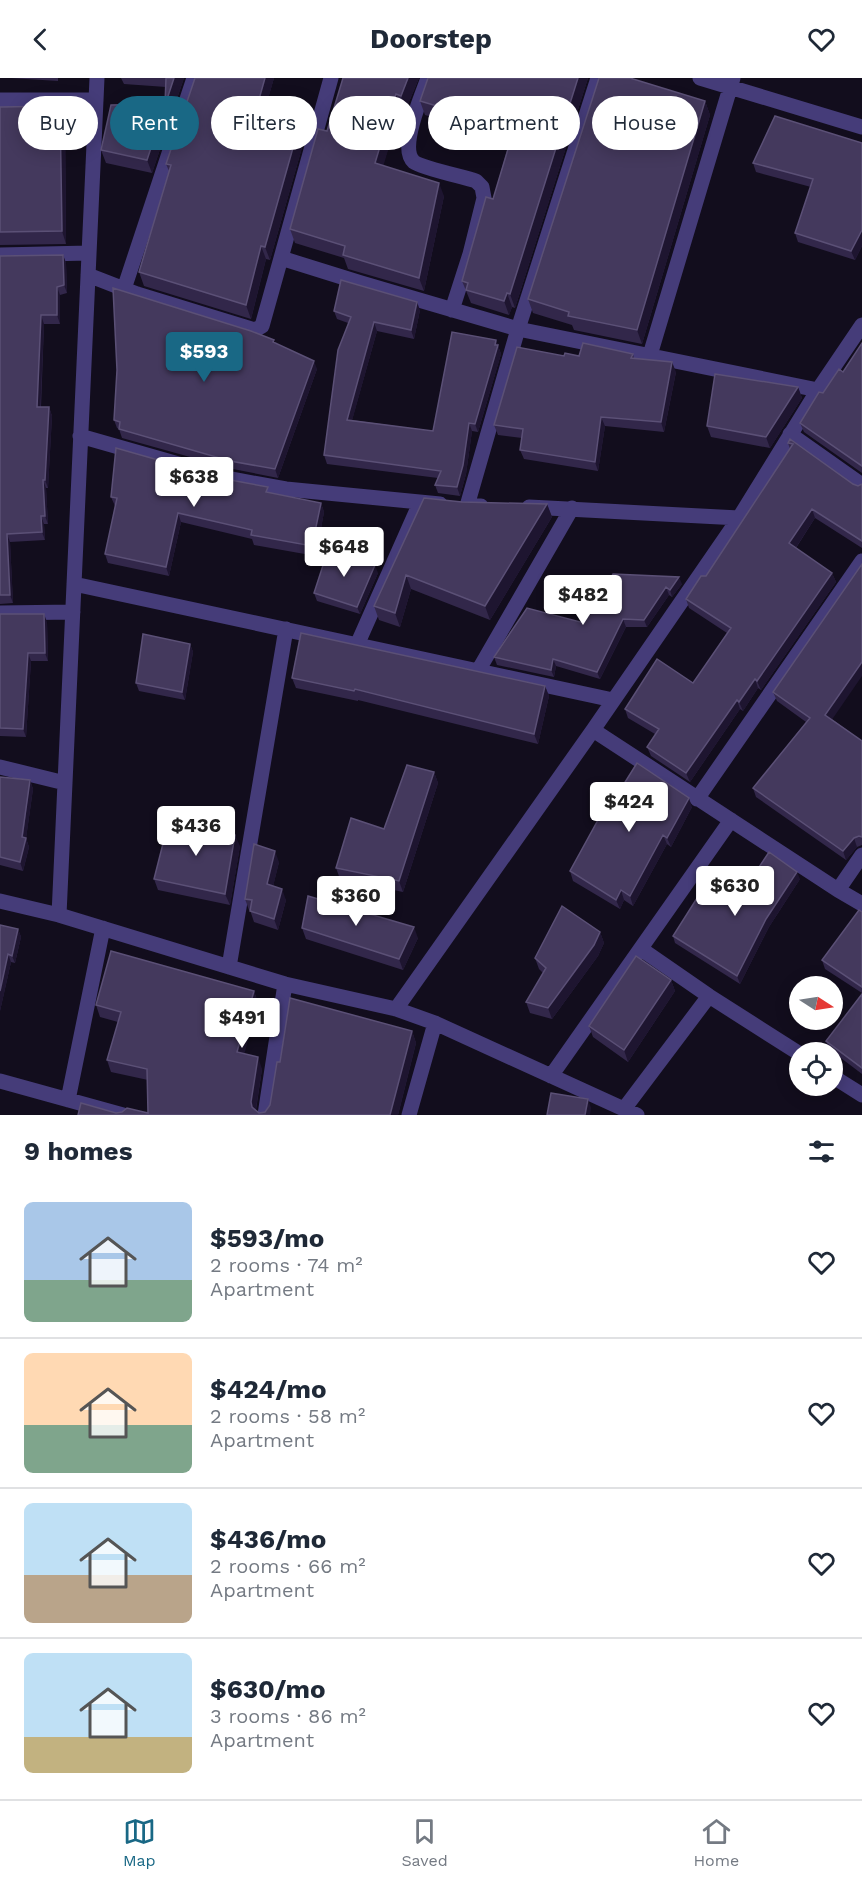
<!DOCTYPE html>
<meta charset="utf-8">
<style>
:root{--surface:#fff;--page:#f6f6f7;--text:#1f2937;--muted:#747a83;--line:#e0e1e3;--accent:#196885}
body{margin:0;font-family:"Work Sans",sans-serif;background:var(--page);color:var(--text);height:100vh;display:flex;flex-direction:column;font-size:22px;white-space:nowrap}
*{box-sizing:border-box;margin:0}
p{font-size:20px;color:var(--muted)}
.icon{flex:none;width:33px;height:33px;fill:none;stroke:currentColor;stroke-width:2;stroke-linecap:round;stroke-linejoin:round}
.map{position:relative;height:1037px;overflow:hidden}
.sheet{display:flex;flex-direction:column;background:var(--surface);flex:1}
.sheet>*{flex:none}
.banner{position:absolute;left:18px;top:18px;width:826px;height:54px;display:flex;gap:12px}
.needle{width:39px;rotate:102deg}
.buttons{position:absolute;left:789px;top:898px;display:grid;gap:12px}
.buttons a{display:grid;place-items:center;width:54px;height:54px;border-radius:50%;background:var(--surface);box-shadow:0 3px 15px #0003;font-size:30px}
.price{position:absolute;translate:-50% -51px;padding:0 14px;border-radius:6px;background:#fff;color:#222;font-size:20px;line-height:39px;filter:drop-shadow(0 2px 3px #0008)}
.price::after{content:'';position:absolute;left:50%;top:36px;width:18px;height:14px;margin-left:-9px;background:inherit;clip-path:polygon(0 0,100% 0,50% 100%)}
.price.on{background:var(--accent);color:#fff}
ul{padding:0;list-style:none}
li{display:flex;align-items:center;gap:18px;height:150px;padding:0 24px}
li+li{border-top:2px solid var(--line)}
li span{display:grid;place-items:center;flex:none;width:168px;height:120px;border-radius:9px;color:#555}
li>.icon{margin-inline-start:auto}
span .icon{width:72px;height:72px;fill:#fffc;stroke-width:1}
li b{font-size:26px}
h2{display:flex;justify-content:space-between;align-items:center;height:72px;padding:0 24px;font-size:26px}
.chip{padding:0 21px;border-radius:27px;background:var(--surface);box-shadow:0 3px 15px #0003;font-size:21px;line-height:54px}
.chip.on{background:var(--accent);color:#fff}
header{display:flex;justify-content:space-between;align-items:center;height:78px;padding:0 24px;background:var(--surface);font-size:27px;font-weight:700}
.menu{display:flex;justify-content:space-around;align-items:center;height:84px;border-top:2px solid var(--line);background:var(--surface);font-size:16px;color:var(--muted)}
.menu a{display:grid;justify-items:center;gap:3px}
.menu .on{color:var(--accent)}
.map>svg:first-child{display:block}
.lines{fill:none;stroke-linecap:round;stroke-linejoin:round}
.minor{stroke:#453c79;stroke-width:15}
.wall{fill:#32274a}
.shaded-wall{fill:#1e1530}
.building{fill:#44395d;stroke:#5b5076;stroke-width:1.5}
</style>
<header><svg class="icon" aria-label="back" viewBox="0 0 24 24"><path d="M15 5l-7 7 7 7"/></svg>Doorstep<svg class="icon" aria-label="heart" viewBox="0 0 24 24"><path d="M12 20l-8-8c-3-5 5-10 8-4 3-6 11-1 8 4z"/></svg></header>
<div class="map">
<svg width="862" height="1037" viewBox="0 0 862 1037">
<rect width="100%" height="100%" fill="#120d1d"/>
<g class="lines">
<path class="minor" d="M331,0L281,180L361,205L518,251L818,312
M428,0C422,18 398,70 414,84C422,90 464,99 476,103L482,109L484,120L470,176L452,232
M700,0L862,49
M0,22H96
M0,177L89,175
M88,197L137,216L255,252L262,248L281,180
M124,211L194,0
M650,277L733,0
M790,356L862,407
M80,358L231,401L286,411L440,426
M481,428H467L518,251L598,0
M529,429L739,440
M74,506L613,622
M0,535L73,534
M357,567L420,425
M478,593L572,430
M593,652L838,812L862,826
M0,689L65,705
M697,721L862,483
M838,812L862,777
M0,823L59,837L285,906L396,931L435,945L637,1037
M59,837L97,0
M641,871L709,918L800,976
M229,889L286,551
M396,931L593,652L739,440L818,312L862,247
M551,998L731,742
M832,998L862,1017
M0,1003L123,1037
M68,1022L103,850
M624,1031L709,918
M265,1037L285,906
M409,1037L435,945"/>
</g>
<path class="wall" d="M11,0H58V3Z
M121,0H184L152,95L106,85L101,72L165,26L166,9L124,6Z
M195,0H274L264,34L305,59L270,182L266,181L251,241L144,208L139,194L169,93L166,86Z
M419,0L406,31L401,29L383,87L444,118L424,213L348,191L344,180L295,165L290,151L327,53Z
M428,0H588L515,230L512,229L509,237L471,225L462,203L493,121L510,62L425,37L420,23Z
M705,23L710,37L642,266L574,252L572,247L533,235L528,221Z
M60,28L65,41L66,166L0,167V29Z
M862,65V168L855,182L798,164L795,155L811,109L756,94L753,85Z
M63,177L66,185L67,215L60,217V246H44L41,329H49L52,338L48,410H46L48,446H44L45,462L10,464L13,525L0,526V178Z
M420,232L414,261L377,253L352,342L433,353L496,262L501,276L478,354L472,353L466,396L460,418L438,415L435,407L438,400L327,386L324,377L348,245L337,241L334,233Z
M274,262V264L317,291L278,400L233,391L122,360L119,351L117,350L114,342Z
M862,265V395L804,354L800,345L823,315L843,294Z
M633,276L634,280L676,294L664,354L605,348L598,393L524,381L520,372L522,360L498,357L494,347L564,278H579Z
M798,309L802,320L770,370L711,359L707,348Z
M790,361L853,406L858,408L862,406V470L815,440L796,470L832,495L836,504L761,612L758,610L743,633L740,631L690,704L651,678L647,669L655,656L628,640L625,631L693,605L727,555L689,530L686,521L706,498L790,371L788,365Z
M225,401L270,415L321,425L324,434L316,478L254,467L252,461L181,444L169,498L108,485L105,476L116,428H115L111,419Z
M462,424L547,426L552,439L490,542L411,511L400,549L379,542L374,528Z
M378,495L360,536L317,523L314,515Z
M613,496L682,506L672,519L669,517L647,549H626L600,601L556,588L554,599L497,587L494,579L584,545Z
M0,536L47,544L48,583H31L26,659L0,658Z
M190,566L193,574L185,622L139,613L136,605Z
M292,600L545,608L549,618L538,666L358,622V623L296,610Z
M773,614L832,641L862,663V767L857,769L846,782L756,719L753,710L806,644L777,623Z
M434,694L438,705L403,814L340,801L336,790L384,751Z
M0,699L30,702L33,711L26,760L29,769L23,793L0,787Z
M612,725L692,729L671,769L667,766L633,828L624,822L620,831L573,803L570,793Z
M240,768L230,827L158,812L154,801Z
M279,784L273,808L286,822L278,852L254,844L250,832H249L245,821Z
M800,801L769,849L740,906L675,865L673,858L734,827Z
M862,834V915L825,891L822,882Z
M0,847L18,851L21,859L15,885L11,884L0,933Z
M302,850L418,860L403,892L306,861Z
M600,854L604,865L598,878L552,941L530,935L526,924L543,895L539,891L535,880Z
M671,902L675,913L628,984L593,959L589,948Z
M254,913L258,925L244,975L262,991L256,1032L259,1035L265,1034L270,1027L280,984L412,953L416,965L398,1037H78L116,1035H148V1002L111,994L107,982L118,944L100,939L96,927Z
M862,916V996L829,971L826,963Z"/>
<path class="shaded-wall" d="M174,0H184L152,95L147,82Z
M265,0H274L261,46L256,32Z
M408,0H419L406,31L401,18Z
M578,0H588L515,230L510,216Z
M396,16L401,29L380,99L375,85Z
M705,23L710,37L642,266L637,252Z
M60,28L65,41L66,166L62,153Z
M300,45L305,59L270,182L265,169Z
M439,105L444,118L424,213L419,200Z
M862,152V168L855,182L851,173Z
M261,168L266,181L251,241L246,227Z
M63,177L66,185L67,215L64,207Z
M57,209L60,217V246L57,237Z
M507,215L512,229L509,237L504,223Z
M417,224L420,232L414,261L411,252Z
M41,237L44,246L40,337L37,329Z
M374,244L377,253L350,350L347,342Z
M496,262L501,276L478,354L475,346Z
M314,283L317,291L278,400L275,391Z
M672,284L676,294L664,354L661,344Z
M798,309L802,320L770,370L766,359Z
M49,329L52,338L48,410L45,402Z
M601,339L605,348L598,393L595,384Z
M469,345L472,353L466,396L460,418L457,409Z
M43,402L46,410L48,446L45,438Z
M321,425L324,434L316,478L312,468Z
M547,426L552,439L490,542L485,528Z
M812,431L815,440L793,474L789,465Z
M178,435L181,444L169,498L166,489Z
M41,438L44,446L45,462L42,454Z
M7,456L10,464L13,525L10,517Z
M375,487L378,495L360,536L357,529Z
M832,495L836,504L761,612L757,603Z
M406,497L411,511L400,549L395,535Z
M679,499L682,506L672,519L670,512Z
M666,509L669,517L647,549L644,542Z
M44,536L47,544L48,583L45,575Z
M623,541L626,549L600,601L597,594Z
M190,566L193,574L185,622L182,614Z
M28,575L31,583L26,659L23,651Z
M553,581L556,588L554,599L551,592Z
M862,584V598L829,646L825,637Z
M755,601L758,610L743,633L739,624Z
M545,608L549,618L538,666L534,656Z
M737,622L740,631L690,704L686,695Z
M434,694L438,705L403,814L399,803Z
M30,702L33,711L26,761L29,769L23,793L20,784Z
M689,720L692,729L671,769L667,760Z
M235,757L240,768L230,827L225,816Z
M663,757L667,766L633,828L630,818Z
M854,760L857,769L846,782L843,773Z
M275,773L279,784L271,817L267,806Z
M797,794L800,801L769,849L740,906L737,898L766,841Z
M282,811L286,822L278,852L274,841Z
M621,812L624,822L620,831L616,822Z
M414,849L418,860L403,892L399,881Z
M18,851L21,859L15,885L12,878Z
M600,854L604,865L598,878L552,941L548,930Z
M8,876L11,884L0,933V913Z
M671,902L675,913L628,984L624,972Z
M254,913L258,925L242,985L237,974Z
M412,953L416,965L398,1037H390Z
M258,979L262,991L255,1037L252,1029L251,1024Z
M588,1021L591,1030L590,1037H585Z"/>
<path class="building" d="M166,0H174L147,82L101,72L111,27L165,26Z
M195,0H265L256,32L300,45L265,169L261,168L246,227L139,194L171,87L166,86Z
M343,0H408L401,18L396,16L375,85L439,105L419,200L343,177L345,168L290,151L318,51L327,53Z
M428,0H578L510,216L507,215L504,223L466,212L468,205L462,203L486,119L493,121L514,51L420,23Z
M599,0H630L705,23L637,252L568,238L569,234L528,221Z
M60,28L62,153L0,154V29Z
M775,38L862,65V152L851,173L795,155L813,101L753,85Z
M63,177L64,207L57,209V237H41L37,329H49L45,402H43L45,438H41L42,454L7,456L10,517H0V178Z
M341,202L417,224L411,252L374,244L347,342L433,353L452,254L496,262L495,267H498L475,346L469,345L463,387L457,409L435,407L441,393L324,377L338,272L351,239L334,233Z
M113,210L251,253L274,262L273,264L314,283L275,391L230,383L119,351L120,344L114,342L117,292Z
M583,265L633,276L631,280L672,284L661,344L601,339L595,384L520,372L523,351L494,347L517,269L564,278L565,275L579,278Z
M862,265V388L800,345L819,314L823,315L839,291L843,294Z
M715,296L798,309L766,359L707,348Z
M790,361L853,406L858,408L862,406V463L812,431L789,465L832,495L757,603L755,601L739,624L737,622L686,695L647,669L659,651L625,631L657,581L693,605L731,550L686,521L701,498H706L793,366L788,365Z
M116,370L225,401L268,409L266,414L321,425L312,468L251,457L252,452L178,435L166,489L105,476L117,420L111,419Z
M424,420L462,424L547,426L485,528L406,497L395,535L374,528Z
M328,472L375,487L357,529L314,515Z
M862,486V584L825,637L862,663V759L859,758L854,760L843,773L753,710L810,640L773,614Z
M613,496L679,499L670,512L666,509L644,542L623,541L597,594L553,581L551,592L494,579L527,530L584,545Z
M0,536H44L45,575H28L23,651L0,650Z
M301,555L545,608L534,656L355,611L354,613L292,600Z
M143,556L190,566L182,614L136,605Z
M637,685L689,720L667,760L663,757L630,818L621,812L616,822L570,793L609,722L612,725Z
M407,687L434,694L399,803L336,790L351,740L384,751Z
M0,699L30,702L22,759L26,760L20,784L0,779Z
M169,742L235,757L225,816L154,801Z
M254,766L275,773L267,806L282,811L274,841L250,833L252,822L245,821Z
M769,774L797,794L766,841L737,898L673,858L704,809L734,827Z
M308,818L414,849L399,881L302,850Z
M562,828L600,854L594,867L548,930L526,924L546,890L535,880Z
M859,832L862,834V909L822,882Z
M0,847L18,851L12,878L8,876L0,913Z
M111,873L254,913L237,974L258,979L251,1024L252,1029L259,1035L265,1034L270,1027L277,984H280L290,920L412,953L390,1037H78L81,1025L116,1035L122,1034L127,1030L148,1035L147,991L107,982L121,934L96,927Z
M636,878L671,902L624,972L589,948Z
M862,916V990L826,963Z
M551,1015L588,1021L585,1037H547Z"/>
</svg>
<div class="buttons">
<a><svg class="needle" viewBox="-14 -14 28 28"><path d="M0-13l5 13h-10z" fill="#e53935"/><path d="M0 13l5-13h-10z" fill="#747a83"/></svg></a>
<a><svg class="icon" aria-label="locate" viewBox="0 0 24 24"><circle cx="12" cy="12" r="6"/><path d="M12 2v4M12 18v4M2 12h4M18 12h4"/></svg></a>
</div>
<b class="price on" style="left:204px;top:305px">$593</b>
<b class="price" style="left:194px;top:430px">$638</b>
<b class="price" style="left:344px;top:500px">$648</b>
<b class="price" style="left:583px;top:548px">$482</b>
<b class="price" style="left:629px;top:755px">$424</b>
<b class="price" style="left:196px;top:779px">$436</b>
<b class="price" style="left:735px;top:839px">$630</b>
<b class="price" style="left:356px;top:849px">$360</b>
<b class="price" style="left:242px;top:971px">$491</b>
<div class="banner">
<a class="chip">Buy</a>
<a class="chip on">Rent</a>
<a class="chip">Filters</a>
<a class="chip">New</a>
<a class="chip">Apartment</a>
<a class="chip">House</a>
</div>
</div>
<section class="sheet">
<h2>9 homes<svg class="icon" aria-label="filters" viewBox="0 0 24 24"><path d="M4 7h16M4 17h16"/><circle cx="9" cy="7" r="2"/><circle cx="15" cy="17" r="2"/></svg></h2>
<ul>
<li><span style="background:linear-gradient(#a9c7e8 65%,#7fa58c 0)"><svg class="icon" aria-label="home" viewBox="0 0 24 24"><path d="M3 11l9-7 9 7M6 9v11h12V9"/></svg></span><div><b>$593/mo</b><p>2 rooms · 74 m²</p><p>Apartment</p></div><svg class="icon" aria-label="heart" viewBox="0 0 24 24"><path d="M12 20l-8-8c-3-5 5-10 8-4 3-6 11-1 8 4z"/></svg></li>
<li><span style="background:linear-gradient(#ffd9b3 60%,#7fa58c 0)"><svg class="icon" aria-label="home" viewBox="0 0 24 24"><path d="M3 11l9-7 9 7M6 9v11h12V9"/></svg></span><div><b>$424/mo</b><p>2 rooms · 58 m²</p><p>Apartment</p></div><svg class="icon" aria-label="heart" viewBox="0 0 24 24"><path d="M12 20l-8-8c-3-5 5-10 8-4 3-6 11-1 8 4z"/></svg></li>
<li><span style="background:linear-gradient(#bfe0f5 60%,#b9a48a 0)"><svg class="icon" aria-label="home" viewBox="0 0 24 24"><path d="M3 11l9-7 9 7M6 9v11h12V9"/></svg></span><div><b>$436/mo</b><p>2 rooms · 66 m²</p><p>Apartment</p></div><svg class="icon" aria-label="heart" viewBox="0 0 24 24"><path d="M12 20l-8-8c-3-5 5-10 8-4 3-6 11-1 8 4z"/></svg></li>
<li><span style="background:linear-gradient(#bfe0f5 70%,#c2b280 0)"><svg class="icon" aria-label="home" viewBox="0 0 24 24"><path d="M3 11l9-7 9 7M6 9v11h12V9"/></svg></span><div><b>$630/mo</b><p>3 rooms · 86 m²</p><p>Apartment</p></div><svg class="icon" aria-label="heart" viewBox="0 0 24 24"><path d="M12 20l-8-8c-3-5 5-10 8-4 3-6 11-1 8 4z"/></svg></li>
</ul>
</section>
<nav class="menu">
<a class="on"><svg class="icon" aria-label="map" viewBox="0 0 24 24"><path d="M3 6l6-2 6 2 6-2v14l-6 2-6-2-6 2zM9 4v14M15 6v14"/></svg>Map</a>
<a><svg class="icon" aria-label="saved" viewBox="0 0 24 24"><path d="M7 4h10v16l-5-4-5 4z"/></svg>Saved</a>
<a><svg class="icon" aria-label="home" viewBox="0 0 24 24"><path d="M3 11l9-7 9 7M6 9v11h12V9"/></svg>Home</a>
</nav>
